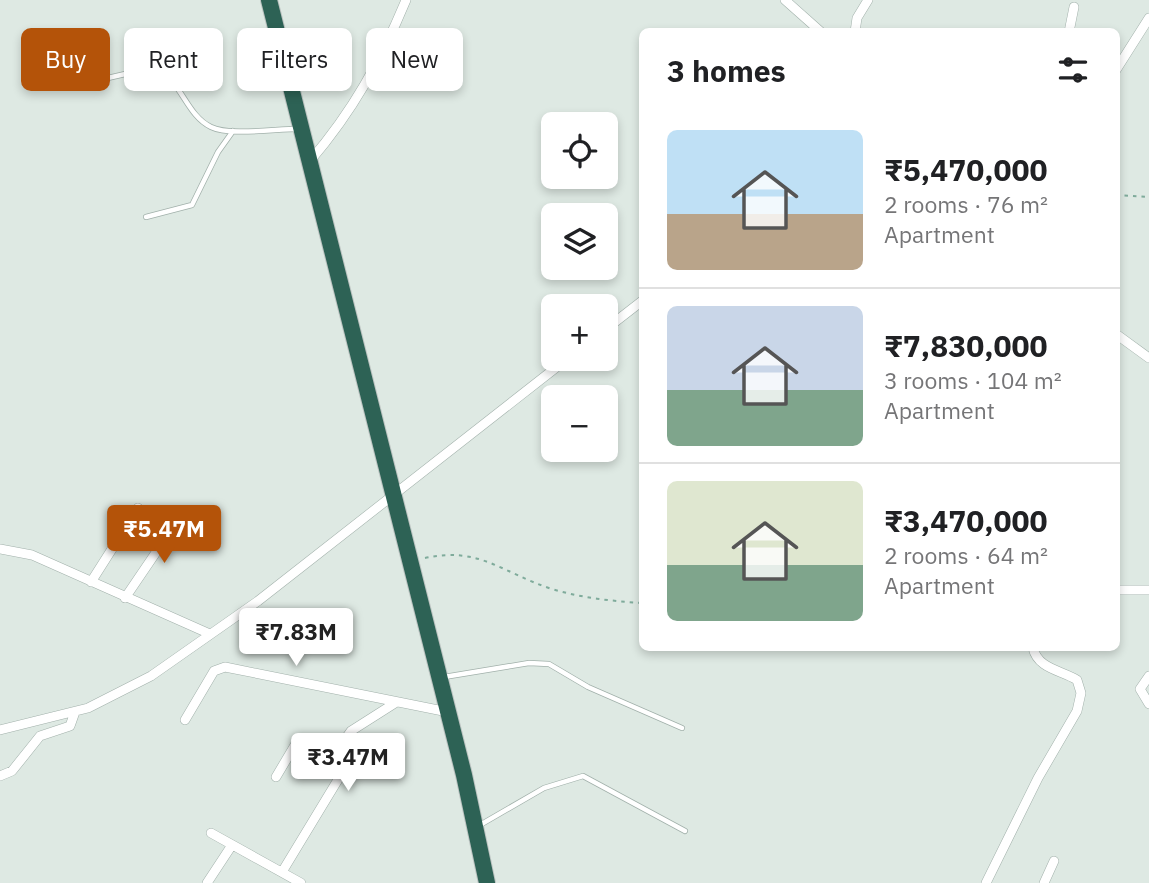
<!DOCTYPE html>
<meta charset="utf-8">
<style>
:root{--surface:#fff;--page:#f2f2f2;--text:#202124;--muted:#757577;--line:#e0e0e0;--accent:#b45309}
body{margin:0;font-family:"IBM Plex Sans",sans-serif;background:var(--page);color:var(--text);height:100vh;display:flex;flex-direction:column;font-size:26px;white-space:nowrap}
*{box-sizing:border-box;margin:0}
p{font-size:23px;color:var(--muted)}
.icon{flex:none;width:38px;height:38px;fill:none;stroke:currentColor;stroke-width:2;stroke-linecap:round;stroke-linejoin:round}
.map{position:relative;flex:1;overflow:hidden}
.sheet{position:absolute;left:639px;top:28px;width:481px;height:623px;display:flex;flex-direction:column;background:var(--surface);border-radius:10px;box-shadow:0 4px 10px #0003}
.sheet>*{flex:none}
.guide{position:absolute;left:21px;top:28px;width:513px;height:63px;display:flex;gap:14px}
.fabs{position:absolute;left:541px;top:112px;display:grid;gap:14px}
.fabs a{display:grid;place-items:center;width:77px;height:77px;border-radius:10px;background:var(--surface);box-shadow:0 4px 10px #0003;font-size:35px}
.price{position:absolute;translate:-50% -60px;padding:0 16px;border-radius:7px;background:#fff;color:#222;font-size:23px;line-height:46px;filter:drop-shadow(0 2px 4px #0008)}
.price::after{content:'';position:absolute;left:50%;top:42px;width:21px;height:16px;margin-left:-10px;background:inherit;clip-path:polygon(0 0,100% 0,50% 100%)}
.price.active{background:var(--accent);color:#fff}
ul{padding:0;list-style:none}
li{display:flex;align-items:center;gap:21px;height:175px;padding:0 28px}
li+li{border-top:2px solid var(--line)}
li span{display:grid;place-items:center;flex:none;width:196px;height:140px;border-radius:10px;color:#555}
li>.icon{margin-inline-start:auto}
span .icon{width:84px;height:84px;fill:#fffc;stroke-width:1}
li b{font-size:30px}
h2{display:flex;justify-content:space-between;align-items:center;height:84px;padding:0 28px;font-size:30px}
.chip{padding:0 24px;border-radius:10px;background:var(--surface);box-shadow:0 4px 10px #0003;font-size:24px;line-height:63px}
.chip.active{background:var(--accent);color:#fff}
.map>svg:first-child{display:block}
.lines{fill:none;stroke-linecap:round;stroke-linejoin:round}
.lane-casing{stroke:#a1b0aa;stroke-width:6}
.street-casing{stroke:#a1b0aa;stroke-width:10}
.highway-casing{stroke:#bcc3c1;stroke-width:18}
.path{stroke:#7fab9b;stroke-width:2;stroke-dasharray:3.5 5;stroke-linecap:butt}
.lane{stroke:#fff;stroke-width:4.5}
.street{stroke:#fff;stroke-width:9}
.highway{stroke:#2d6255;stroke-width:16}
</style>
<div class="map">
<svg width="1149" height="883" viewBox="0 0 1149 883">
<rect width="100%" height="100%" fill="#dee9e3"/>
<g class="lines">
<g class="lane-casing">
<path id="lane" d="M82,84L151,68C181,75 184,114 211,127C229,136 276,129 297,129
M146,217L192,205L218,152L233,131
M444,677L529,663L549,664L588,687L682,728
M480,825L544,788L583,776L685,831"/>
</g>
<g class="street-casing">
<path id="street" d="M785,0L821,32
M855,32L857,18L868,0
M1069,32L1074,7
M1116,70L1149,18
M310,161C353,111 381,60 406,0
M606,329L642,301
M1116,334L1149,358
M0,549L32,555L210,634
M91,582L138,508
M1116,590H1149
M125,598L180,517
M1149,676L1140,689L1149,704
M185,720L214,671L225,667L448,712
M0,730L88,708L151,676L258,601L567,359
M0,776L12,771L40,736L70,726L75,712
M276,777L295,745L345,757
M211,833L301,883
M282,872L342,773L346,738L351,731L395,703
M207,883L232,845
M986,883L1038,778L1077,711L1081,693L1077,680C1061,670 1038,669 1033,648
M1044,883L1054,861"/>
</g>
<g class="highway-casing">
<path id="highway" d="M269,0L464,775L487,883"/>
</g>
<path class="path" d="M1116,195L1149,197
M425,558C480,546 502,573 552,589C582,598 611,601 642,603"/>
<use href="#lane" class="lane"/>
<use href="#street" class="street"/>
<use href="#highway" class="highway"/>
</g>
</svg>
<div class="fabs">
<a><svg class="icon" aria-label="locate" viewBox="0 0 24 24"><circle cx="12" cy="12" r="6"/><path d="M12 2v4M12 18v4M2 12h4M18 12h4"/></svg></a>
<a><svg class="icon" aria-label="layers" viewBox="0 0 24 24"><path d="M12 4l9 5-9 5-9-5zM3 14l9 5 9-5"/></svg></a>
<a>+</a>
<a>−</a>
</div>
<b class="price active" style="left:164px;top:565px">₹5.47M</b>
<b class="price" style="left:296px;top:668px">₹7.83M</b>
<b class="price" style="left:348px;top:793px">₹3.47M</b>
<div class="guide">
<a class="chip active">Buy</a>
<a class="chip">Rent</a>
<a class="chip">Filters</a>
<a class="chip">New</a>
</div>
<section class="sheet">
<h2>3 homes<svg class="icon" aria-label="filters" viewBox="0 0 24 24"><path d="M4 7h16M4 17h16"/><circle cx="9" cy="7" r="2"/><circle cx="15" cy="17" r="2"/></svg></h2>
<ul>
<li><span style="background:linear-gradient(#bfe0f5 60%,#b9a48a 0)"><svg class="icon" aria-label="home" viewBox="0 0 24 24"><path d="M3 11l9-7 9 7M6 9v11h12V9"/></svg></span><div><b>₹5,470,000</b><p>2 rooms · 76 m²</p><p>Apartment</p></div></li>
<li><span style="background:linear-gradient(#c9d6e8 60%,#7fa58c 0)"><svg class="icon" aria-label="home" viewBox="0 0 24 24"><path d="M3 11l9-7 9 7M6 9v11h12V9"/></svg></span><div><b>₹7,830,000</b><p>3 rooms · 104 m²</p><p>Apartment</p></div></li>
<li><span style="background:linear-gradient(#dfe7d0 60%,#7fa58c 0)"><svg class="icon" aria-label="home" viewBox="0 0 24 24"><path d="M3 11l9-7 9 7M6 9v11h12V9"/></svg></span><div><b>₹3,470,000</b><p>2 rooms · 64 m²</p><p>Apartment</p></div></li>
</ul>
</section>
</div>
